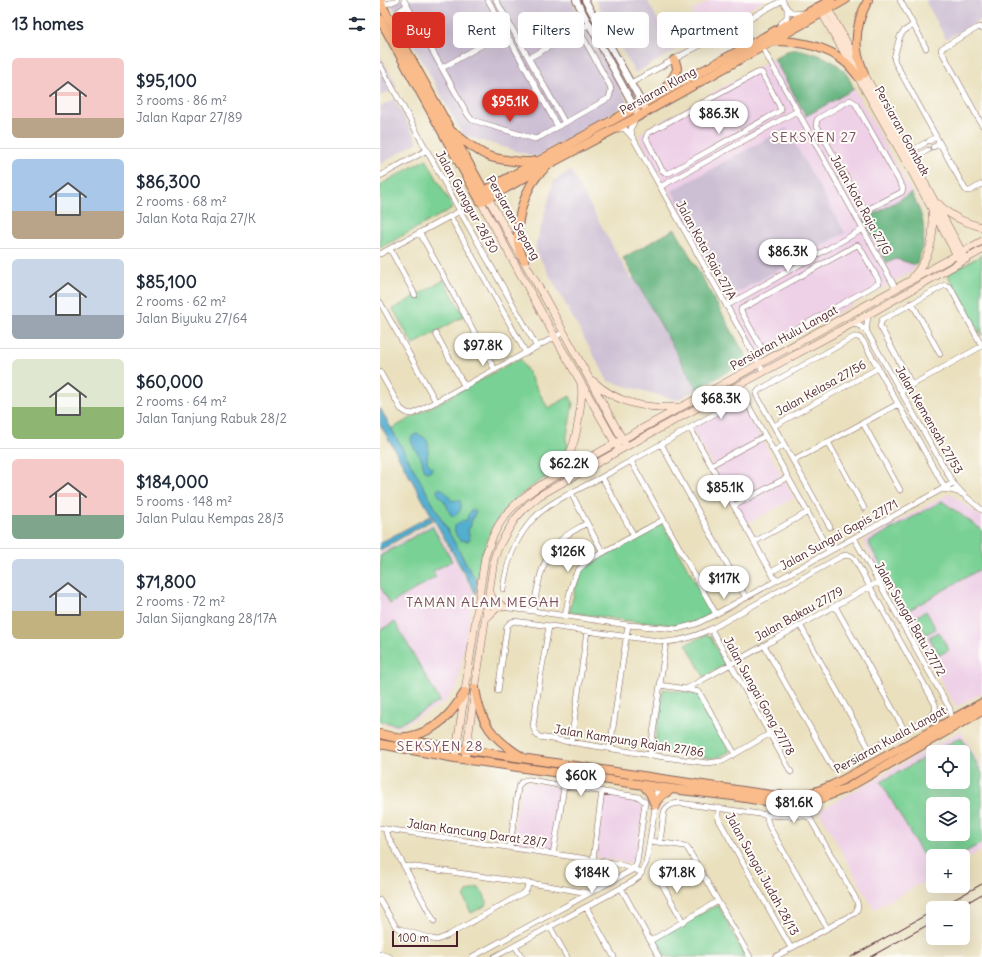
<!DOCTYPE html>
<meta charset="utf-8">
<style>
:root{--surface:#fff;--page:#f2f2f3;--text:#1f2937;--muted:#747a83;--line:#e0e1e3;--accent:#d93025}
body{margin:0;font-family:Delius,sans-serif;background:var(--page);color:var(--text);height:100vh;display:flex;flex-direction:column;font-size:15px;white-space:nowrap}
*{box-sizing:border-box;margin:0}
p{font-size:13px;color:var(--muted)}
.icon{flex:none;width:22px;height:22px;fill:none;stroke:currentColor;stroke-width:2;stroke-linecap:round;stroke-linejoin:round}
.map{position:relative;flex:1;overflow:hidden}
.panel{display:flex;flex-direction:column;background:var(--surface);width:380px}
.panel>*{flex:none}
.guide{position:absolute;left:12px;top:12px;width:380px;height:36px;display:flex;gap:8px}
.controls{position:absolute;left:546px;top:745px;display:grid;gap:8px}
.controls a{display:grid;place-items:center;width:44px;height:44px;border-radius:6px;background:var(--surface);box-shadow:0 4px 16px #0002;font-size:20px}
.scale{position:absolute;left:12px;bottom:10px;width:66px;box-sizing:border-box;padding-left:4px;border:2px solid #4a1f2b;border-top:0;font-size:11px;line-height:14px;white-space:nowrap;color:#4a1f2b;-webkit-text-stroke:3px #fdfcf7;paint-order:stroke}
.price{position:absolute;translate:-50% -34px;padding:0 9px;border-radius:14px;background:#fff;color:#222;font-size:13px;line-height:26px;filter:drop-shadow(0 1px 2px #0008)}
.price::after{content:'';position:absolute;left:50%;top:24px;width:12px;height:9px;margin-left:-6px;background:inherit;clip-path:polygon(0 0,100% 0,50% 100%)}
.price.on{background:var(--accent);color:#fff}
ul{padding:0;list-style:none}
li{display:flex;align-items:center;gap:12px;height:100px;padding:0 12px}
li+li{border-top:1px solid var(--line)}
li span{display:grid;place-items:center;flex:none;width:112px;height:80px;border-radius:6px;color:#555}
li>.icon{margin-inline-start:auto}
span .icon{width:48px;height:48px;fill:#fffc;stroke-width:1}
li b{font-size:17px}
h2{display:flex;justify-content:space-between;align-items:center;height:48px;padding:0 12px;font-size:17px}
.tag{padding:0 14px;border-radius:6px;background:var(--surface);box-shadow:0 4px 16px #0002;font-size:14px;line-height:36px}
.tag.on{background:var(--accent);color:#fff}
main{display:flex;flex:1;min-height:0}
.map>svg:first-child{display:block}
.built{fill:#eed0e7;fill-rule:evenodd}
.industrial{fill:#ccbed3}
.green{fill:#7ad195;stroke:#627860;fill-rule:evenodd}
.forest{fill:#63b37e;stroke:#566954}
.water{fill:#52afd0;stroke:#4e677e}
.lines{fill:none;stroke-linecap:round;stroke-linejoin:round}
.minor-casing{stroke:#82635e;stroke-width:6}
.tertiary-casing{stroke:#82635e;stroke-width:8}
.secondary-casing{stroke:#82635e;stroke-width:8}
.primary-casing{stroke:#82635e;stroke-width:10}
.minor{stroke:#fff;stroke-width:5}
.tertiary{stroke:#fff;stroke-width:6}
.secondary{stroke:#fde4d1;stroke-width:7}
.primary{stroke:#fabc8b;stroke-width:8}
.tram{stroke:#4a1f2b;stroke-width:1}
.labels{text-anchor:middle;stroke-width:4;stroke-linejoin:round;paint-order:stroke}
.street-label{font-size:12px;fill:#4a1f2b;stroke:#fdfcf7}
.quarter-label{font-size:14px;letter-spacing:1px;fill:#7d5467;stroke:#fdfcf7}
</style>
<main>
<section class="panel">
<h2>13 homes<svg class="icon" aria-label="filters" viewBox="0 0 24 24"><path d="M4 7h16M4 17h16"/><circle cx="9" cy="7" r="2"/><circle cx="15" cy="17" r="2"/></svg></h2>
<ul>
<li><span style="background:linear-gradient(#f6c9c9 75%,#b9a48a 0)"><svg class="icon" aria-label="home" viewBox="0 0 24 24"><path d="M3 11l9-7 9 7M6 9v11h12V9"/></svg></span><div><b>$95,100</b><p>3 rooms · 86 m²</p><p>Jalan Kapar 27/89</p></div></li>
<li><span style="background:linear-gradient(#a9c7e8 65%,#b9a48a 0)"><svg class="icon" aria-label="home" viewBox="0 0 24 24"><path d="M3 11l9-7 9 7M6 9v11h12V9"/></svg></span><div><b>$86,300</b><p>2 rooms · 68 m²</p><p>Jalan Kota Raja 27/K</p></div></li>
<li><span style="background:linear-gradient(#c9d6e8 70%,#9aa5b1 0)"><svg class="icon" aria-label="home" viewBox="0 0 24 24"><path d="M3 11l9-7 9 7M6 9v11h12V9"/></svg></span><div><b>$85,100</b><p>2 rooms · 62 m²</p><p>Jalan Biyuku 27/64</p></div></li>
<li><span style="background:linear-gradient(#dfe7d0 60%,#8fb573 0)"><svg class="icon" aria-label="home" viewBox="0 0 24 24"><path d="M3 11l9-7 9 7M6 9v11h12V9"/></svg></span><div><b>$60,000</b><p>2 rooms · 64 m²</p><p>Jalan Tanjung Rabuk 28/2</p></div></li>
<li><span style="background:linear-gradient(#f6c9c9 70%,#7fa58c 0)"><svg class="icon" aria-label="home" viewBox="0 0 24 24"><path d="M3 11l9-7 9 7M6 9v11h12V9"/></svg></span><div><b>$184,000</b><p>5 rooms · 148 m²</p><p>Jalan Pulau Kempas 28/3</p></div></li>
<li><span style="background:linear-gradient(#c9d6e8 65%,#c2b280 0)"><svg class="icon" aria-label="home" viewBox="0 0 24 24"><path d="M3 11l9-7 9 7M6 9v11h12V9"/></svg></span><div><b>$71,800</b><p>2 rooms · 72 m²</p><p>Jalan Sijangkang 28/17A</p></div></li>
</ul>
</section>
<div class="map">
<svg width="602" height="957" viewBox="0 0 602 957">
<rect width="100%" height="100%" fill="#fdfcf7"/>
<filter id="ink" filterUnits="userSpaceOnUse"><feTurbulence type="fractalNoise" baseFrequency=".025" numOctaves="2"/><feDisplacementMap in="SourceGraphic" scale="8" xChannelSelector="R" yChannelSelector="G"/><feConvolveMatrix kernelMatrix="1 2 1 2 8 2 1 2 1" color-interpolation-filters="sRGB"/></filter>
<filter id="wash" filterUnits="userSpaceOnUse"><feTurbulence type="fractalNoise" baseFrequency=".012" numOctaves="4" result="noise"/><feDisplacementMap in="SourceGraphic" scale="16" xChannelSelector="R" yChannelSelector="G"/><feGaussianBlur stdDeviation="0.9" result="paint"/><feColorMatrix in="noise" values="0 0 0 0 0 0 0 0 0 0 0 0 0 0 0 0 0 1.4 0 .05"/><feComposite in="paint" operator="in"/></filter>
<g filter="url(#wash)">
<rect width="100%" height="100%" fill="#eae0be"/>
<path class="built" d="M331,0H385L324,34L311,11Z
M417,49L433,53L450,60L464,70L538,204L541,214L544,228V241L540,256L533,271L379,356L258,135L407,51Z
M361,401L414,498L365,525L312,428Z
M570,493L602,517V693L576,707L483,541Z
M53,523L94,593L77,687L64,703L18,728L0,723V553Z
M581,731L602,769V850L583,860V856H553V877L494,909L439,811ZM553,752H583V782H553ZM553,804H583V834H553Z
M146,782L177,787L181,792L173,848L168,851L135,846L132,841L141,786Z
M229,795L260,800L264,805L256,860L250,863L219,858L216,854L224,798Z"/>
<path class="industrial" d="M9,0H191L248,103L156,157L83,135Z
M215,0H267L295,51L255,73Z
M545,0H602V19L566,39Z
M0,55L17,87L0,96Z
M14,99L38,142L0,164V107Z
M406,128L465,233L351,296L292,191Z
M191,171L251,279L254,277L317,389L296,400L228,381L156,251V244L174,180Z"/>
<path class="green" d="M46,159L73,208L0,248V185Z
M602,255V336L567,274Z
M64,280L84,316L33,345L13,309Z
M140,358L168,408L190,396L193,403L186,441L189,447C188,452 180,466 176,470C172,474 167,477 163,479C151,487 139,495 129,505C108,526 102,555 97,583L11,429Z
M562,501L602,530V568L526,612L488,542Z
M282,523L333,613L315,622L296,625L249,621L189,612L200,572L213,562Z
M52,526L72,561L53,571L56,577L10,604L0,586V556Z
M546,611L556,629L546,634L536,617Z
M15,622L60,701L18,725L0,721V630Z
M559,632L569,650L559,655L549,637Z
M326,635L330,636L345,665L324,677L306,644L311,642Z
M283,689L318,694L350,751L339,757L330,758L274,750Z
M581,737L602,773V843L578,856H553V870L552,871L501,782L553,753V782H583V752H554ZM553,804H583V834H553Z
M98,887L104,894L107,905L91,913L84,898L87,892Z
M335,906H339L365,957H286L277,941L278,938Z"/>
<path class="forest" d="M417,49C433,53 451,57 463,70C468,75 471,83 474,89L426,116L394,59L407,51Z
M531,193C546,219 548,238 536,265L516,259L507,263L484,220Z
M295,229L368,360L317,389L243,258Z"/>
<path class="water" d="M0,408L97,583L96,594L0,424Z
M37,434C54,440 47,449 47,462L52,468L51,471L48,472L45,471C43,467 43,462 41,458C38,452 23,437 37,434Z
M60,488C67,491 67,497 73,501L76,500L80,501C83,507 80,512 75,516H72C68,512 68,506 64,501C61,497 58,496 57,490Z
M94,510L96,511L91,522V525L88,530L90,538L88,541L80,540C75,536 71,525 80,522C82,521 84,521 87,520C88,515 89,511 94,510Z
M50,516L52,520L0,550V543Z"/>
</g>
<g filter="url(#ink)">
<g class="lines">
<g class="minor-casing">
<path id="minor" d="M24,0L88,115L92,120L155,139L160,137L229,98L231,90L230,86L199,30
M108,0L178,127
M116,0L185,123
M402,0C408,11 411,15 424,13
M520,0L546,48
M0,3C7,5 11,3 17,0
M12,24C15,15 18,10 27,6
M400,25L407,17V9
M533,25L524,31L520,36L514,58L515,62L585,189L587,191H590L602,184
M602,29L600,27L597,28L562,48L561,50L602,125
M382,47L516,289
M149,58L210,24
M0,65L80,211L157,347
M62,68L125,32
M380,72L382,73L399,105L401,110L398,112L289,173H286L282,170L266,138L268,133L377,73Z
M251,83L403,0
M470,100L475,103L523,188L522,192L487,210L484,209L436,124L437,120L439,118Z
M240,129L244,128L253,138L383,371
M252,137L251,128L256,118
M549,141L556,137
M553,147L560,144
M528,153L545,143
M531,160L548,150
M0,176L47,150
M280,187L417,111
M70,216L146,353
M40,233L115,370
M477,245L479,246L498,279L499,283L383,348L381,347L361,311V309Z
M10,249L35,295
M0,254L80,211
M0,302L56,402
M532,303L560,354
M346,306L483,229
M471,325C478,323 482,327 487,332L573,483L584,495L602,510
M487,332C486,326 487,320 489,313
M56,334L85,387
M0,372L21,409L27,413L33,414L184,332
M357,385L449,551
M532,385L500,326L502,320L565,285L570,287L602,346
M521,391L602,346
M483,423L520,490
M394,426L498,368
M310,428L396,581
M448,442L484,508
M281,444L366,598
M394,451L404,445
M251,461L336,614
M413,461L518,404
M331,465L385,436
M222,477L254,536
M563,490C570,489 575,491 582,494
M191,493L223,553
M354,506L408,477
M450,527L376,394L379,390L474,337C478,336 480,338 483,341L565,488
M474,538L570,709L571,717L569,721
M374,542L428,512
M391,572L444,542
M123,589C127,562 134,539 154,518C170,501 202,488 224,476C271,450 317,424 364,397
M98,604L153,611L248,625L297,629L316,624L336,614L573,483
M455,606L525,731
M153,611C158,584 161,556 183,538C190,532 199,528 207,523
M185,616C188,602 190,584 197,572C201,566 206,563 211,559L283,520
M420,625L490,750
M169,626L160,679L153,726L156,734L159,737L270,755L327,763L343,761L389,734
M331,629L411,772
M280,685L306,689L498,582
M306,689L319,692L355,754
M118,691L127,626L130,623L134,621L286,642C302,641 316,636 331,629L462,556C468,554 472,555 475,560L555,704C556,710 556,713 550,717L457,768L452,767L384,645
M191,742L207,631
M230,748L248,625
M270,755L286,642
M338,808V816L339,820L411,948
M387,815V819L389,826L447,928
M0,828L234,863L254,869L262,873
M6,830V833L54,921
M270,841L305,846L308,849L370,957
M280,842L284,812C287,805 292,804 299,803L387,815L403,816H425L429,817L431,820L476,899C478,905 479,908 475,913L395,957
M173,854L179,820L184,786
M213,860L222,791
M25,867L29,866L169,886L208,893
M277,875L303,922
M241,888L279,957
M0,900L16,927L20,929L52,939L57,940L67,936L145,892L147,889L148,884
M206,907L234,957
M170,927L187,957
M270,941L338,901
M135,946L142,957
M0,954L10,957
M92,957L254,869L257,862L265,802L259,797L184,786L151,780C144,779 140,782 138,788L130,847
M114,957L252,882L259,877L266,863L276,802L277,787"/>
</g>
<g class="tertiary-casing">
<path id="tertiary" d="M196,0L259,116
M205,0L264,107"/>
</g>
<g class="secondary-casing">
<path id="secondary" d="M448,9L541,176L584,256
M442,13L533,174L579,259
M108,198L165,298L245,444
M101,202L175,337L237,446
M559,204C570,217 586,223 602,227
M533,277C550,257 555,239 552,213
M213,381C237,404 267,409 300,407
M175,474C193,458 197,433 200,410C201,401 203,394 201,385
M109,591L113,599L124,607
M105,619L117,608L121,606
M75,758L105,557C109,545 113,534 120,523C132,504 151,491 169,480L602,241
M85,759L114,559L118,548L124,537L135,519L147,506L159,496L240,450L468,326L602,250"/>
</g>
<g class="primary-casing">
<path id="primary" d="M0,2L106,195
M0,19L101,202L173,162L259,116L465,0
M393,41C417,41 444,45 464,61C470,65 474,72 479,77
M484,74C482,68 480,62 478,56C474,37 479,17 488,0
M283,92C286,86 296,75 297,69C297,65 296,63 294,60
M71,131C83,139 94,150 108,156C116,159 125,160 133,161C140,162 148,163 155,161
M97,195L451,0
M144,260C142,255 138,248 138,242C136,220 145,185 163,170
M95,688C100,723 112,738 142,757
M0,734L26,740L74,748L391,795C401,795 412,797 422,795C446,791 466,778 486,767C525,746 563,724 602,703
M25,737C33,737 39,734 46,731C65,722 74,709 85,692
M0,744L75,758L292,789L353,796L390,802L413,804L430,802L442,798L467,788L602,711
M263,785L270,793L275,805
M276,802L282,795L292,789"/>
</g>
<use href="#minor" class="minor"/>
<use href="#tertiary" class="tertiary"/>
<use href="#secondary" class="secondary"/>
<use href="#primary" class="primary"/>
<path class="tram" d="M559,908L602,884
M578,908L602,894
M471,957L553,911
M490,957L553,922"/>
</g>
</g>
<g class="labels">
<g class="street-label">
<text transform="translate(278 91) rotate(-29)" y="4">Persiaran Klang</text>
<text transform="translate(522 131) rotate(61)" y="4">Persiaran Gombak</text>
<text transform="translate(87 202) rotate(61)" y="4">Jalan Gunggur 28/30</text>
<text transform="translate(481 205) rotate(61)" y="4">Jalan Kota Raja 27/G</text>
<text transform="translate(133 218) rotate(60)" y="4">Persiaran Sepang</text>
<text transform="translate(326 250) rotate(61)" y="4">Jalan Kota Raja 27/A</text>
<text transform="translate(404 338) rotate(-29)" y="4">Persiaran Hulu Langat</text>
<text transform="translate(441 388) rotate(-29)" y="4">Jalan Kelasa 27/56</text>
<text transform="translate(549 420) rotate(60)" y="4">Jalan Kemensah 27/53</text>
<text transform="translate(459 535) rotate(-29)" y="4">Jalan Sungai Gapis 27/71</text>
<text transform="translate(419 614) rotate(-29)" y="4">Jalan Bakau 27/79</text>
<text transform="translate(530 619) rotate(60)" y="4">Jalan Sungai Batu 27/72</text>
<text transform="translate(379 696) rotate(61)" y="4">Jalan Sungai Gong 27/78</text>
<text transform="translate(510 740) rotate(-29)" y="4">Persiaran Kuala Langat</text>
<text transform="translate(249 741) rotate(9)" y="4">Jalan Kampung Rajah 27/86</text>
<text transform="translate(97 833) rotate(8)" y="4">Jalan Kancung Darat 28/7</text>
<text transform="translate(382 874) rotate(61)" y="4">Jalan Sungai Judah 28/13</text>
</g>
<g class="quarter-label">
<text x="434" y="142">SEKSYEN 27</text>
<text x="103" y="607">TAMAN ALAM MEGAH</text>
<text x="60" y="751">SEKSYEN 28</text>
</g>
</g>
</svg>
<div class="controls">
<a><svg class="icon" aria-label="locate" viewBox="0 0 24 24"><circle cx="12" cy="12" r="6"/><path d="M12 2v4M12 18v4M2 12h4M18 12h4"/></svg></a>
<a><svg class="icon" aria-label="layers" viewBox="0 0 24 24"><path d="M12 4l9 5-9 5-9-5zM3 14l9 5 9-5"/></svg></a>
<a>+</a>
<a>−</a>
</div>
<div class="scale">100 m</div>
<b class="price on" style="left:130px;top:123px">$95.1K</b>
<b class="price" style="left:339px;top:135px">$86.3K</b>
<b class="price" style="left:408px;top:273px">$86.3K</b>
<b class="price" style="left:103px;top:367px">$97.8K</b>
<b class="price" style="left:341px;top:420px">$68.3K</b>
<b class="price" style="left:189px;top:485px">$62.2K</b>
<b class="price" style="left:345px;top:509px">$85.1K</b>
<b class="price" style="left:188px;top:573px">$126K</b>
<b class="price" style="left:344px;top:600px">$117K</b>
<b class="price" style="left:201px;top:797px">$60K</b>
<b class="price" style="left:414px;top:824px">$81.6K</b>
<b class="price" style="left:212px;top:894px">$184K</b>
<b class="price" style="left:297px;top:894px">$71.8K</b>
<div class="guide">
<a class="tag on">Buy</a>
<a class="tag">Rent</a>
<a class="tag">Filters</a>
<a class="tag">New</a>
<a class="tag">Apartment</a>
</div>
</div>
</main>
